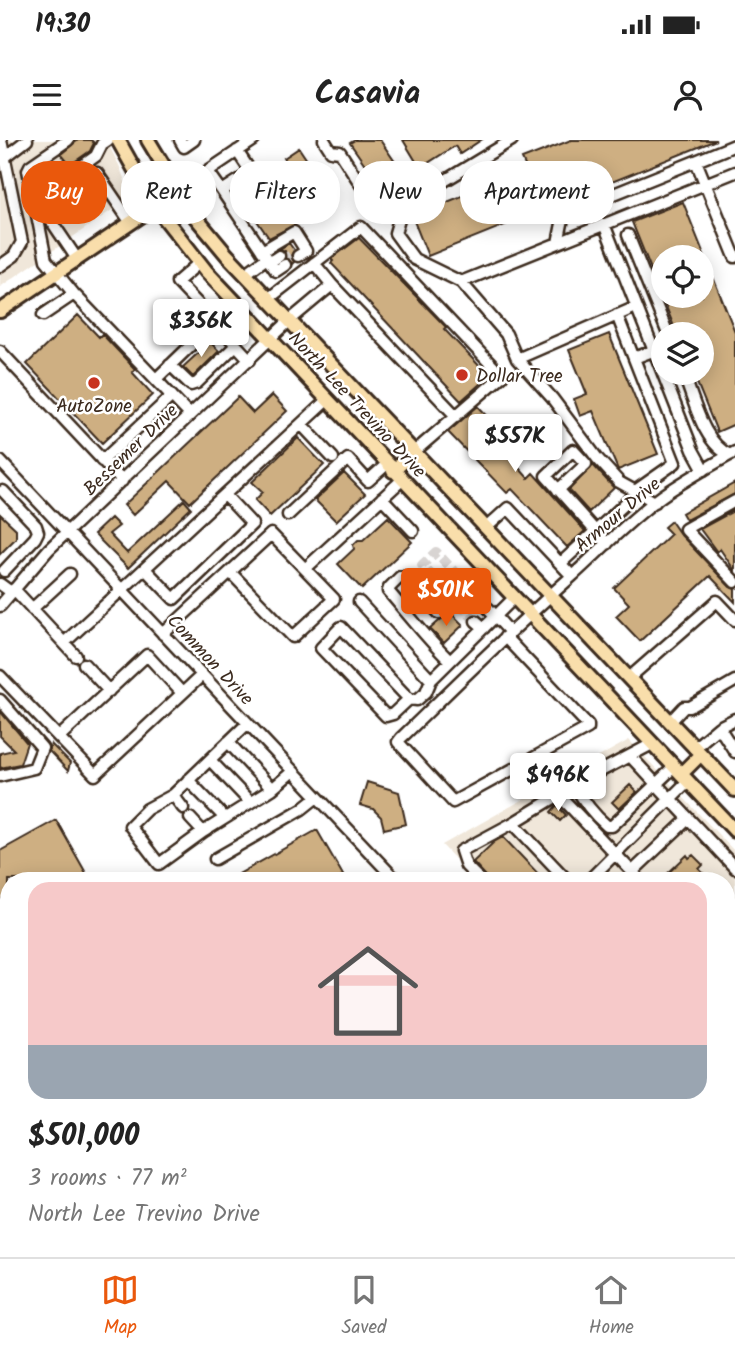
<!DOCTYPE html>
<meta charset="utf-8">
<style>
:root{--surface:#fff;--page:#f6f6f6;--text:#222;--muted:#767676;--line:#e0e0e0;--accent:#ea580c}
body{margin:0;font-family:Kalam,sans-serif;background:var(--page);color:var(--text);height:100vh;display:flex;flex-direction:column;font-size:26px;white-space:nowrap}
*{box-sizing:border-box;margin:0}
p{font-size:23px;color:var(--muted)}
.icon{flex:none;width:38px;height:38px;fill:none;stroke:currentColor;stroke-width:2;stroke-linecap:round;stroke-linejoin:round}
.map{position:relative;flex:1;overflow:hidden}
.side{position:absolute;left:0px;top:732px;width:735px;height:387px;display:flex;flex-direction:column;background:var(--surface);border-radius:28px 28px 0 0;box-shadow:0 4px 18px #0003}
.side>*{flex:none}
.guide{position:absolute;left:21px;top:21px;width:693px;height:63px;display:flex;gap:14px}
.tools{position:absolute;left:651px;top:105px;display:grid;gap:14px}
.tools a{display:grid;place-items:center;width:63px;height:63px;border-radius:50%;background:var(--surface);box-shadow:0 4px 18px #0003;font-size:35px}
.price{position:absolute;translate:-50% -60px;padding:0 16px;border-radius:7px;background:#fff;color:#222;font-size:23px;line-height:46px;filter:drop-shadow(0 2px 4px #0008)}
.price::after{content:'';position:absolute;left:50%;top:42px;width:21px;height:16px;margin-left:-10px;background:inherit;clip-path:polygon(0 0,100% 0,50% 100%)}
.price.selected{background:var(--accent);color:#fff}
ul{padding:0;list-style:none}
li{display:grid;align-content:center;gap:14px;height:371px;padding:0 28px}
li+li{border-top:2px solid var(--line)}
li span{display:grid;place-items:center;height:217px;border-radius:21px;color:#555}
li>.icon{margin-inline-start:auto}
span .icon{width:126px;height:126px;fill:#fffc;stroke-width:1}
li b{font-size:30px}
.pill{padding:0 24px;border-radius:28px;background:var(--surface);box-shadow:0 4px 18px #0003;font-size:24px;line-height:63px}
.pill.selected{background:var(--accent);color:#fff}
.status{display:flex;justify-content:space-between;align-items:center;height:49px;padding:0 35px;background:var(--surface);direction:ltr}
.status svg{height:19px;fill:currentColor}
header{display:flex;justify-content:space-between;align-items:center;height:91px;padding:0 28px;background:var(--surface);font-size:32px;font-weight:700}
.tab-bar{display:flex;justify-content:space-around;align-items:center;height:98px;border-top:2px solid var(--line);background:var(--surface);font-size:19px;color:var(--muted)}
.tab-bar a{display:grid;justify-items:center;gap:4px}
.tab-bar .selected{color:var(--accent)}
.map>svg:first-child{display:block}
.built{fill:#f0e7da}
.building{fill:#ceaf82;stroke:#3b2a1e;stroke-width:2;fill-rule:evenodd}
.lines{fill:none;stroke-linecap:round;stroke-linejoin:round}
.minor-tunnel{stroke:#d8d4d2;stroke-width:10;stroke-dasharray:10 5;stroke-linecap:butt}
.minor-casing{stroke:#3b2a1e;stroke-width:15}
.major-casing{stroke:#3b2a1e;stroke-width:18}
.minor{stroke:#fff;stroke-width:10}
.major{stroke:#f9deab;stroke-width:12}
.poi-dot{fill:#c8321e;stroke:#fff;stroke-width:2.5}
.labels{text-anchor:middle;stroke-width:5;stroke-linejoin:round;paint-order:stroke}
.poi-label{font-size:19px;fill:#3b2a1e;stroke:#fff;text-anchor:start}
.street-label{font-size:19px;fill:#3b2a1e;stroke:#fff}
</style>
<div class="status"><b>19:30</b><svg viewBox="0 0 49 12"><path d="M0 12V9h3v3zM5 12V6h3v6zM10 12V3h3v9zM15 12V0h3v12zM26 1h20v11H26zM47 4h2v5h-2z"/></svg></div>
<header><svg class="icon" aria-label="menu" viewBox="0 0 24 24"><path d="M4 6h16M4 12h16M4 18h16"/></svg>Casavia<svg class="icon" aria-label="person" viewBox="0 0 24 24"><circle cx="12" cy="8" r="4"/><path d="M4 21q1-7 8-7t8 7"/></svg></header>
<div class="map">
<svg width="735" height="1117" viewBox="0 0 735 1117">
<rect width="100%" height="100%" fill="#fff"/>
<filter id="ink" filterUnits="userSpaceOnUse"><feTurbulence type="fractalNoise" baseFrequency=".0143" numOctaves="2"/><feDisplacementMap in="SourceGraphic" scale="14" xChannelSelector="R" yChannelSelector="G"/><feConvolveMatrix kernelMatrix="1 2 1 2 8 2 1 2 1" color-interpolation-filters="sRGB"/></filter>
<g filter="url(#ink)">
<path class="built" d="M0,0H106L119,25L131,57L0,147Z
M629,600L735,712V923L726,931V740H475L442,705Z"/>
<path class="building" d="M78,0H91L94,3L90,11L70,25L61,14Z
M355,0H380L404,35L382,49L350,3Z
M403,0H481L460,14L455,6L420,28Z
M571,0H716L428,116L412,76L527,30L522,19Z
M299,8L325,47L287,73L295,85L269,98L239,55L263,38L269,47L293,31L284,18Z
M99,49L107,61L79,82L71,71Z
M683,62L735,192V284L717,292L693,233H702V194H677L632,82ZM663,117H702V156H663Z
M359,98L446,187L444,189L489,236L461,261L331,123L333,121L331,119Z
M289,103L294,110L291,116L294,122L292,124L286,118L285,111L280,109Z
M78,175L99,197L102,194L135,229L132,232L153,255L102,303L27,224Z
M609,194L658,314L618,330L593,271L580,276L574,259L587,254L569,210Z
M210,202L219,211L193,237L183,227Z
M272,255L287,271L190,363L169,341L133,375L124,365L238,257L253,273Z
M478,266L496,285L478,301L489,313L516,287L529,300L510,318L528,338L533,333L585,391L567,407L512,349L507,353L448,292Z
M298,298L324,325L270,376L255,360L263,352L252,342Z
M593,325L614,348L589,372L569,350Z
M344,333L365,354L336,381L315,360Z
M735,343V354L686,380L682,373Z
M184,360L191,368L128,428L94,394L111,378L119,386L109,394L127,413Z
M735,370V431L720,409L717,412L700,389Z
M0,374L16,389V398L0,414Z
M388,377L412,402L362,449L338,424L354,409L353,405L358,400H363Z
M671,381L680,394L730,447L735,449V462L710,436L640,501L616,476L629,464L614,448L671,394L664,387Z
M446,475L451,477L453,475L463,485L444,503L430,489Z
M0,571L27,603L20,624L0,628V613L14,610L0,596Z
M51,604L70,623L68,631L49,611Z
M367,642L399,652L406,684L384,689L381,677L373,669L360,665Z
M630,645L637,652L619,669L612,662Z
M557,665L566,675L560,681L551,672Z
M56,680L90,740H9V772L0,756V711Z
M317,690L343,735L334,740H228Z
M503,697L544,740H487L485,735L473,722L494,702Z
M687,715L689,718L693,715L703,725L699,729L703,733L695,740H669L665,736Z
M726,1001L735,1010V1063L726,1053Z
M616,1110H647L639,1117H623Z
M686,1110H706L713,1117H693Z"/>
<g class="lines">
<path class="minor-tunnel" d="M282,121L295,112
M476,481L422,425L436,412L488,468"/>
<g class="minor-casing">
<path id="minor" d="M68,0L30,26L28,30L46,120L74,154L190,275
M180,0L184,7L194,0
M324,0L331,11L340,12L361,45
M512,0L403,66L395,93L414,119L461,142L506,194L517,219L552,258L597,318L619,342L655,362
M5,17L27,0
M696,21L735,5
M208,31L222,51L247,35L249,29L237,11
M178,51L254,0
M222,51L267,118L245,134
M34,60L96,16L102,4L108,0
M604,84L693,310L704,330
M628,95L668,194
M558,103L564,74L696,21L735,117
M262,111L294,92L306,111L298,116
M267,118L276,131L285,125
M77,119L44,70L97,33L131,83
M270,122L279,116
M199,123L177,142L215,182
M314,123L332,145
M0,126L14,116L22,102L1,0
M461,142L735,32
M268,159L361,87L502,236L414,312
M43,175L74,154
M617,175L675,323L635,351
M220,188L241,168
M0,211L122,341
M634,218L663,207
M517,219L636,167
M170,225L191,245L197,243L236,205
M683,233C694,259 703,304 730,315
M156,239L215,182L250,220
M301,284L333,318
M0,321L396,740
M102,321L172,256
M558,350L586,324L573,310L546,336L607,404
M3,351L36,386L38,392L35,398L4,431
M382,358L413,391
M735,361L685,389L735,442
M288,375L348,319L368,341L387,324
M486,388L508,368L572,436
M561,423L628,361
M305,429L334,459L293,497L230,432L271,394L305,429L402,340
M146,430L174,459L252,384L225,355
M0,444L11,452
M14,449L76,516
M359,462L431,540L514,458
M0,466L49,409L289,181L332,145L456,276
M488,468L510,492
M32,469L70,434
M439,473L405,437H400L389,448L388,451C409,475 427,499 450,521
M476,481L484,488
M163,494L230,432
M505,497L588,585V588L453,662L398,602L401,598C457,544 512,489 571,437C601,410 629,380 662,356C685,340 710,326 735,312
M64,503L327,260
M84,524L109,551
M0,536L95,635L202,535
M629,538L717,461L735,480
M409,559L341,487L321,508L386,576L393,574L409,559L417,560L426,552L431,540
M0,560L42,608L34,628L0,636
M670,582L684,567H690L735,541
M719,587L735,579
M59,597L147,515L182,553
M694,608L719,587L735,612
M631,617L735,728
M210,620L250,662
M188,640L224,677
M575,645C583,661 593,674 607,686H612L674,627
M272,649L293,631
M173,655L147,669L130,686L159,724L203,692
M559,655L640,740
M183,668L173,655L247,584
M190,678L203,692L272,649L228,602
M215,719L302,669L317,657
M632,732L688,679
M480,740L466,726L461,711L513,683
M567,740L513,683L580,642L652,604
M589,740L688,641
M726,802L735,794
M0,826L9,821
M726,829L735,838
M726,908L735,918
M726,988L735,997
M0,998L9,1013
M0,1038L9,1033
M726,1087L735,1094
M117,1110L127,1117
M289,1110L295,1117
M423,1110L428,1117
M573,1110L580,1117"/>
</g>
<g class="major-casing">
<path id="major" d="M118,0L155,66L206,131L735,691
M148,0L192,73L227,115L735,650
M0,171L178,51
M393,331L414,312
M681,634L701,614
M726,959L735,950
M559,1117L567,1110"/>
</g>
<use href="#minor" class="minor"/>
<use href="#major" class="major"/>
</g>
</g>
<g class="poi-dot">
<circle cx="462" cy="235" r="7"/>
<circle cx="94" cy="243" r="7"/>
</g>
<g class="labels">
<g class="poi-label">
<text x="476" y="242">Dollar Tree</text>
<text x="94" y="272" text-anchor="middle">AutoZone</text>
</g>
<g class="street-label">
<text transform="translate(358 264) rotate(47)" y="7">North Lee Trevino Drive</text>
<text transform="translate(130 309) rotate(-44)" y="7">Bessemer Drive</text>
<text transform="translate(617 374) rotate(-40)" y="7">Armour Drive</text>
<text transform="translate(211 519) rotate(47)" y="7">Common Drive</text>
</g>
</g>
</svg>
<div class="tools">
<a><svg class="icon" aria-label="locate" viewBox="0 0 24 24"><circle cx="12" cy="12" r="6"/><path d="M12 2v4M12 18v4M2 12h4M18 12h4"/></svg></a>
<a><svg class="icon" aria-label="layers" viewBox="0 0 24 24"><path d="M12 4l9 5-9 5-9-5zM3 14l9 5 9-5"/></svg></a>
</div>
<b class="price" style="left:201px;top:219px">$356K</b>
<b class="price" style="left:515px;top:334px">$557K</b>
<b class="price selected" style="left:446px;top:488px">$501K</b>
<b class="price" style="left:558px;top:673px">$496K</b>
<div class="guide">
<a class="pill selected">Buy</a>
<a class="pill">Rent</a>
<a class="pill">Filters</a>
<a class="pill">New</a>
<a class="pill">Apartment</a>
</div>
<section class="side">
<ul>
<li><span style="background:linear-gradient(#f6c9c9 75%,#9aa5b1 0)"><svg class="icon" aria-label="home" viewBox="0 0 24 24"><path d="M3 11l9-7 9 7M6 9v11h12V9"/></svg></span><div><b>$501,000</b><p>3 rooms · 77 m²</p><p>North Lee Trevino Drive</p></div></li>
</ul>
</section>
</div>
<nav class="tab-bar">
<a class="selected"><svg class="icon" aria-label="map" viewBox="0 0 24 24"><path d="M3 6l6-2 6 2 6-2v14l-6 2-6-2-6 2zM9 4v14M15 6v14"/></svg>Map</a>
<a><svg class="icon" aria-label="saved" viewBox="0 0 24 24"><path d="M7 4h10v16l-5-4-5 4z"/></svg>Saved</a>
<a><svg class="icon" aria-label="home" viewBox="0 0 24 24"><path d="M3 11l9-7 9 7M6 9v11h12V9"/></svg>Home</a>
</nav>
